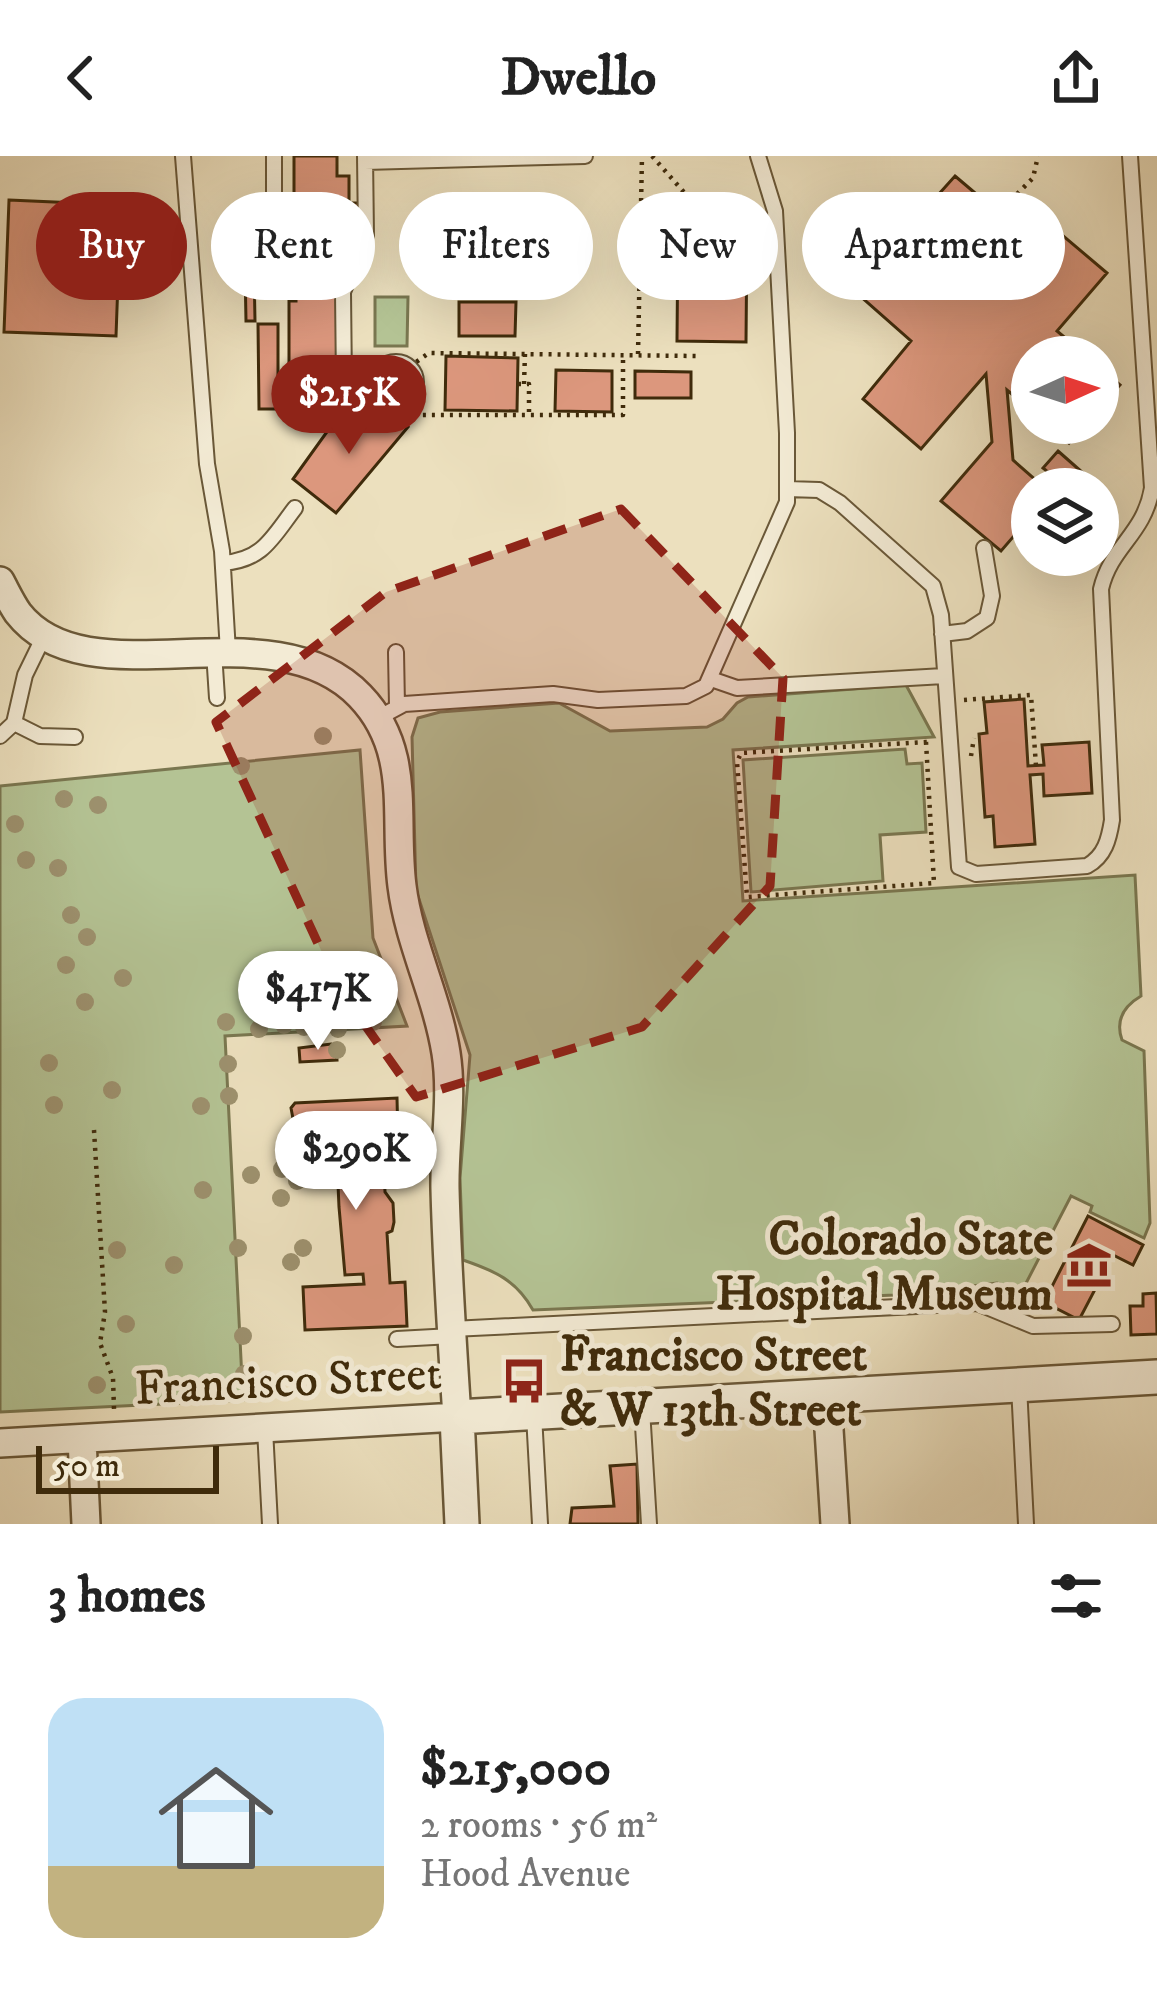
<!DOCTYPE html>
<meta charset="utf-8">
<style>
:root{--surface:#fff;--page:#f6f6f6;--text:#222;--muted:#767676;--accent:#8f2418}
body{margin:0;font-family:"IM FELL DW Pica",serif;background:var(--page);color:var(--text);height:100vh;display:flex;flex-direction:column;font-size:45px;white-space:nowrap}
*{box-sizing:border-box;margin:0}
p{font-size:39px;color:var(--muted)}
.icon{flex:none;width:66px;height:66px;fill:none;stroke:currentColor;stroke-width:2;stroke-linecap:round;stroke-linejoin:round}
.map{position:relative;height:1368px;overflow:hidden}
.details{display:flex;flex-direction:column;background:var(--surface);flex:1}
.details>*{flex:none}
.guide{position:absolute;left:36px;top:36px;width:1086px;height:108px;display:flex;gap:24px}
.needle{width:78px;rotate:87deg}
.controls{position:absolute;left:1011px;top:180px;display:grid;gap:24px}
.controls a{display:grid;place-items:center;width:108px;height:108px;border-radius:50%;background:var(--surface);box-shadow:0 12px 48px #0002;font-size:60px}
.scale{position:absolute;left:36px;bottom:30px;width:183px;box-sizing:border-box;padding-left:12px;border:6px solid #3f2b0b;border-top:0;font-size:33px;line-height:42px;white-space:nowrap;color:#3f2b0b;-webkit-text-stroke:9px #f3ebd5;paint-order:stroke}
.price{position:absolute;translate:-50% -102px;padding:0 27px;border-radius:42px;background:#fff;color:#222;font-size:39px;line-height:78px;filter:drop-shadow(0 3px 6px #0008)}
.price::after{content:'';position:absolute;left:50%;top:72px;width:36px;height:27px;margin-left:-18px;background:inherit;clip-path:polygon(0 0,100% 0,50% 100%)}
.price.active{background:var(--accent);color:#fff}
ul{padding:0;list-style:none}
li{display:flex;align-items:center;gap:36px;height:300px;padding:0 48px}
li span{display:grid;place-items:center;flex:none;width:336px;height:240px;border-radius:36px;color:#555}
li>.icon{margin-inline-start:auto}
span .icon{width:144px;height:144px;fill:#fffc;stroke-width:1}
li b{font-size:51px}
h2{display:flex;justify-content:space-between;align-items:center;height:144px;padding:0 48px;font-size:51px}
.chip{padding:0 42px;border-radius:54px;background:var(--surface);box-shadow:0 12px 48px #0002;font-size:42px;line-height:108px}
.chip.active{background:var(--accent);color:#fff}
header{display:flex;justify-content:space-between;align-items:center;height:156px;padding:0 48px;background:var(--surface);font-size:54px;font-weight:700}
.map>svg:first-child{display:block}
.green{fill:#b4c394;stroke:#7a7750;stroke-width:3}
.building{fill:#dc977d;stroke:#3f2b0b;stroke-width:3}
.lines{fill:none;stroke-linecap:round;stroke-linejoin:round}
.service-casing{stroke:#6a5838;stroke-width:18}
.minor-casing{stroke:#6a5838;stroke-width:32}
.tertiary-casing{stroke:#6a5838;stroke-width:38}
.path{stroke:#3f2b0b;stroke-width:4.5;stroke-dasharray:3 6;stroke-linecap:butt}
.service{stroke:#f3ebd5;stroke-width:14}
.minor{stroke:#f3ebd5;stroke-width:27}
.tertiary{stroke:#f3ebd5;stroke-width:33}
.tree{fill:#9d916e}
.marked{fill:#8f2418;fill-opacity:0.2;stroke:#8f2418;stroke-width:9;stroke-dasharray:24 15;stroke-linejoin:round}
.labels{text-anchor:middle;stroke-width:10;stroke-linejoin:round;paint-order:stroke}
.poi-label{font-size:48px;font-weight:bold;fill:#3f2b0b;stroke:#f3ebd5;text-anchor:end}
.street-label{font-size:48px;fill:#3f2b0b;stroke:#f3ebd5}
</style>
<header><svg class="icon" aria-label="back" viewBox="0 0 24 24"><path d="M15 5l-7 7 7 7"/></svg>Dwello<svg class="icon" aria-label="share" viewBox="0 0 24 24"><path d="M12 15V3M7 8l5-5 5 5M5 13v7h14v-7"/></svg></header>
<div class="map">
<svg width="1157" height="1368" viewBox="0 0 1157 1368">
<rect width="100%" height="100%" fill="#ece0be"/>
<filter id="stains"><feTurbulence type="fractalNoise" baseFrequency=".00167" numOctaves="4"/><feColorMatrix values="0 0 0 0 .2 0 0 0 0 .09 0 0 0 0 .02 0 0 0 .5 -.17"/></filter>
<radialGradient id="worn" r=".72"><stop offset=".6" stop-color="#630" stop-opacity="0"/><stop offset="1" stop-color="#630" stop-opacity=".3"/></radialGradient>
<path class="green" d="M375,141H408L407,190H375Z
M906,529L934,581L733,594L743,745L1135,719L1141,840C1124,850 1115,864 1122,884L1144,895L1150,1067L1144,1082L1090,1056L1092,1050L1071,1040L1022,1135L997,1127L895,1139L533,1154C516,1124 495,1115 463,1104L460,1022L470,899L416,734L412,581L418,562L440,556L559,547L610,575L707,571L723,563L737,547L748,541Z
M905,593L907,608L922,607L926,676L880,679L883,725L751,736L743,604Z
M360,594L373,782L407,870L225,880L243,1244L0,1256V630Z"/>
<path class="building" d="M294,0H337V20H349V47H361V80H349L350,108H337V208H318V220H292V209H289V145H296V80L248,83V45L294,47Z
M955,20L1014,70L996,90L999,124L1048,67L1107,117L1057,175L1088,201H1032V255L1007,234L1013,304L1046,333H1032V359L1001,395L941,345L992,286L986,218L921,293L863,243L911,185L850,131L900,73L962,127L959,92L921,58Z
M9,44L76,47L73,123L118,125L116,180L4,176Z
M678,72L747,73L746,186L677,185Z
M245,112H254L255,165H246Z
M459,146H516L515,180H459Z
M258,168H278V253H259Z
M446,200L518,202L517,255L445,254Z
M1098,210L1120,229L1098,253Z
M556,214L612,215V256L555,255Z
M635,215L691,216V242H635Z
M379,248L408,271L336,357L293,323L334,266L342,273L353,259L363,267Z
M1046,267H1086L1069,287Z
M1058,295L1083,317L1069,333L1043,312Z
M1024,543L1028,610L1044,609L1042,589L1089,586L1092,637L1044,640L1043,618L1030,619L1035,688L995,691L993,660L985,661L979,578L987,577L984,546Z
M331,888L336,890L337,904L300,906L299,892Z
M397,942L398,985L383,986L385,1036L393,1047L394,1066L392,1075L387,1077L390,1127L405,1126L407,1170L305,1174L303,1131L364,1128L363,1118L345,1119L339,1051L337,1005L339,999H357V988L297,990L296,986H292V980L296,979L291,952L295,947Z
M1088,1060L1143,1089L1133,1109L1113,1099L1079,1164L1044,1146Z
M1156,1137L1157,1178L1131,1179L1130,1150H1143V1138Z
M637,1308L638,1368H570L572,1352L614,1350L610,1310Z"/>
<g class="lines">
<g class="service-casing">
<path id="service" d="M183,0L207,308L222,395L228,496
M274,0V38
M365,0L366,79L343,136L344,228L376,227
M365,6L585,0
M376 226a20 20 0 1 1 40 0a20 20 0 1 1-40 0Z
M787,333L819,334L840,347L933,430L941,459L959,711L976,718L1087,710C1105,700 1109,683 1112,664L1101,433C1111,390 1144,379 1152,332L1130,0
M223,407C263,404 272,382 295,352
M942,478L967,475L987,462L992,440L984,392
M214,496L217,542
M396,496L397,550
M711,523L737,532L944,520
M378,562L404,548L553,538L598,544L686,540L706,530L787,346V277L775,55L758,0
M14,567L40,580L75,581
M0,580L14,567L25,519L45,478
M452,1173L977,1147L1033,1170L1112,1168
M397,1183L452,1180
M1019,1230L1026,1368
M642,1253L649,1368
M534,1259L540,1368
M265,1273L270,1368"/>
</g>
<g class="minor-casing">
<path id="minor" d="M0,425C6,436 11,447 18,457C89,548 271,447 360,540C413,595 393,661 402,730C409,787 437,840 446,897C453,941 444,989 445,1033C447,1109 452,1185 457,1261L0,1287
M827,1242L835,1368
M82,1283L86,1368"/>
</g>
<g class="tertiary-casing">
<path id="tertiary" d="M462,1368L457,1261L1157,1221"/>
</g>
<path class="path" d="M652,0L712,68V73
M998,57L1033,22L1038,0
M638,198L642,0
M409,211L429,197L697,200
M518,228H529V259
M524,228L525,198
M403,245L410,257L419,259H623V199
M1064,333L1065,332
M1028,364L1032,368
M964,544L1031,539L1036,610
M926,586L934,727L747,741L737,606L741,597L926,586H932
M971,600L974,582
M94,974L105,1156L100,1187L113,1222L114,1253"/>
<use href="#service" class="service"/>
<use href="#minor" class="minor"/>
<use href="#tertiary" class="tertiary"/>
</g>
<g class="tree">
<circle cx="323" cy="580" r="9"/>
<circle cx="241" cy="610" r="9"/>
<circle cx="64" cy="643" r="9"/>
<circle cx="98" cy="649" r="9"/>
<circle cx="15" cy="668" r="9"/>
<circle cx="26" cy="704" r="9"/>
<circle cx="58" cy="712" r="9"/>
<circle cx="71" cy="759" r="9"/>
<circle cx="87" cy="781" r="9"/>
<circle cx="66" cy="809" r="9"/>
<circle cx="123" cy="822" r="9"/>
<circle cx="336" cy="835" r="9"/>
<circle cx="85" cy="846" r="9"/>
<circle cx="226" cy="866" r="9"/>
<circle cx="373" cy="866" r="9"/>
<circle cx="284" cy="869" r="9"/>
<circle cx="304" cy="871" r="9"/>
<circle cx="259" cy="873" r="9"/>
<circle cx="338" cy="873" r="9"/>
<circle cx="337" cy="894" r="9"/>
<circle cx="49" cy="907" r="9"/>
<circle cx="228" cy="908" r="9"/>
<circle cx="112" cy="934" r="9"/>
<circle cx="229" cy="940" r="9"/>
<circle cx="54" cy="949" r="9"/>
<circle cx="201" cy="950" r="9"/>
<circle cx="282" cy="1013" r="9"/>
<circle cx="251" cy="1019" r="9"/>
<circle cx="297" cy="1025" r="9"/>
<circle cx="203" cy="1034" r="9"/>
<circle cx="281" cy="1042" r="9"/>
<circle cx="238" cy="1092" r="9"/>
<circle cx="303" cy="1092" r="9"/>
<circle cx="117" cy="1094" r="9"/>
<circle cx="291" cy="1106" r="9"/>
<circle cx="174" cy="1109" r="9"/>
<circle cx="126" cy="1168" r="9"/>
<circle cx="243" cy="1180" r="9"/>
<circle cx="244" cy="1218" r="9"/>
<circle cx="97" cy="1229" r="9"/>
<circle cx="218" cy="1233" r="9"/>
</g>
<path class="marked" d="M621,353L783,522L770,730L642,871L416,941L338,831L216,566L386,436Z"/>
<defs>
<g id="museum-bare" transform="scale(3.6)"><path d="M0-6L6-3V-2H-6V-3ZM-5-1h2V3h-2ZM-1-1h2V3h-2ZM3-1h2V3H3ZM-6 4H6V6H-6Z" fill="#8f2418" stroke="#f3ebd5" stroke-width="2.5" paint-order="stroke"/></g>
<g id="bus-bare" transform="scale(3.6)"><path d="M-5-6H5V4H4V6H2V4H-2V6H-4V4H-5ZM-3.5-4V0h7V-4ZM-3.5 1.2v1.5H-2V1.2ZM2 1.2v1.5H3.5V1.2Z" fill="#8f2418" stroke="#f3ebd5" stroke-width="2.5" paint-order="stroke"/></g>
</defs>
<g fill-rule="evenodd">
<use href="#museum-bare" x="1089" y="1109"/>
<use href="#bus-bare" x="524" y="1225"/>
</g>
<g class="labels">
<g class="poi-label">
<text x="1053" y="1098">Colorado State<tspan x="1053" dy="55">Hospital Museum</tspan></text>
<text x="560" y="1214" text-anchor="start">Francisco Street<tspan x="560" dy="55">&amp; W 13th Street</tspan></text>
</g>
<g class="street-label">
<text transform="translate(288 1223) rotate(-3)" y="17">Francisco Street</text>
</g>
</g>
<rect width="100%" height="100%" filter="url(#stains)"/>
<rect width="100%" height="100%" fill="url(#worn)"/>
</svg>
<div class="controls">
<a><svg class="needle" viewBox="-14 -14 28 28"><path d="M0-13l5 13h-10z" fill="#e53935"/><path d="M0 13l5-13h-10z" fill="#767676"/></svg></a>
<a><svg class="icon" aria-label="layers" viewBox="0 0 24 24"><path d="M12 4l9 5-9 5-9-5zM3 14l9 5 9-5"/></svg></a>
</div>
<div class="scale">50 m</div>
<b class="price active" style="left:349px;top:301px">$215K</b>
<b class="price" style="left:318px;top:897px">$417K</b>
<b class="price" style="left:356px;top:1057px">$290K</b>
<div class="guide">
<a class="chip active">Buy</a>
<a class="chip">Rent</a>
<a class="chip">Filters</a>
<a class="chip">New</a>
<a class="chip">Apartment</a>
</div>
</div>
<section class="details">
<h2>3 homes<svg class="icon" aria-label="filters" viewBox="0 0 24 24"><path d="M4 7h16M4 17h16"/><circle cx="9" cy="7" r="2"/><circle cx="15" cy="17" r="2"/></svg></h2>
<ul>
<li><span style="background:linear-gradient(#bfe0f5 70%,#c2b280 0)"><svg class="icon" aria-label="home" viewBox="0 0 24 24"><path d="M3 11l9-7 9 7M6 9v11h12V9"/></svg></span><div><b>$215,000</b><p>2 rooms · 56 m²</p><p>Hood Avenue</p></div></li>
</ul>
</section>
